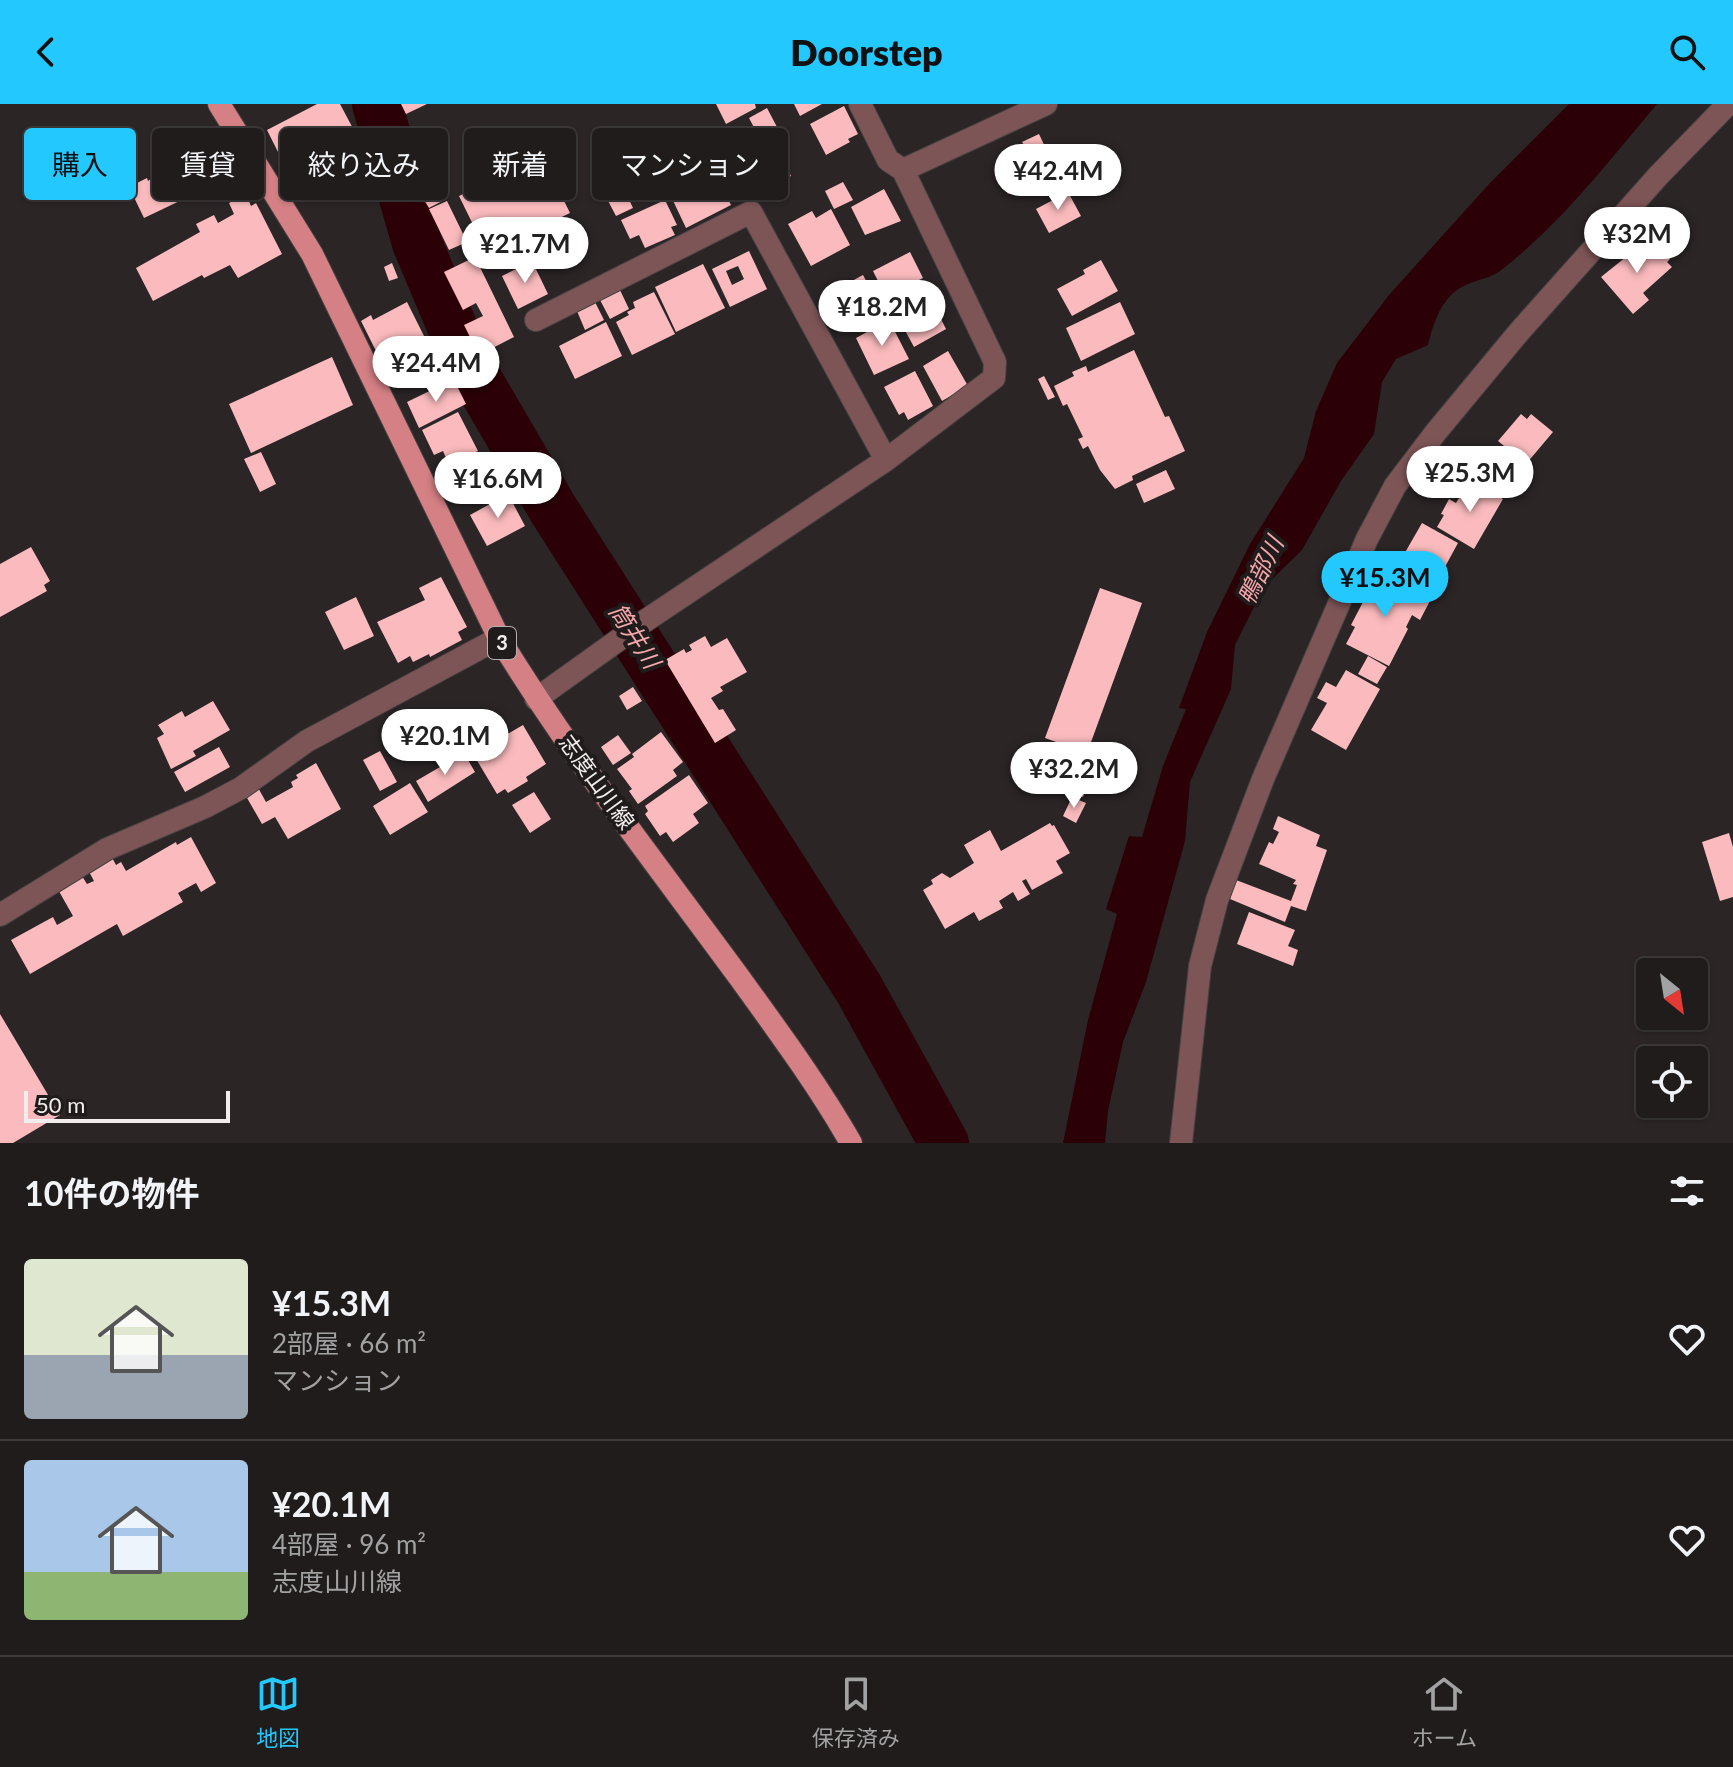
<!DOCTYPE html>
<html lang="ja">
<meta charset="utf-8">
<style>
:root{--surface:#201c1c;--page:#2d2929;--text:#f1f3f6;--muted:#a2a1a3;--line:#3d3a3b;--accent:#23c9fe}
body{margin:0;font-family:Lato,"Noto Sans JP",sans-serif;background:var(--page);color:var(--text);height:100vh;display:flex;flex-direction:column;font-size:30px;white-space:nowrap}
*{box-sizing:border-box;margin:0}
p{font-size:26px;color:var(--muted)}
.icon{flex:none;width:44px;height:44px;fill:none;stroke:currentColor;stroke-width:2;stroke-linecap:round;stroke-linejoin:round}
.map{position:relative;height:1039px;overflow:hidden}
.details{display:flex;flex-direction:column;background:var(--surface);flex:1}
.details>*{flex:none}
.top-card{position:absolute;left:24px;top:24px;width:800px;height:72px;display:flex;gap:16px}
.needle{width:52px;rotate:150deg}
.fabs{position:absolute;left:1636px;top:854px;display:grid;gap:16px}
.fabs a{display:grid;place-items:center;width:72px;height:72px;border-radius:8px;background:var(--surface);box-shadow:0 2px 6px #0004,0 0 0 2px var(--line);font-size:40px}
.scale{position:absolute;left:24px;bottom:20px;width:206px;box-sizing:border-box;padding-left:8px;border:4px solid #f2eeee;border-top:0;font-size:22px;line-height:28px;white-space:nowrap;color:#f2eeee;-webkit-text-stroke:6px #211c1c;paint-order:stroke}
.price{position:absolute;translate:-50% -68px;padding:0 18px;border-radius:28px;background:#fff;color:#222;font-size:26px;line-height:52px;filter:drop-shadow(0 2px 4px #0008)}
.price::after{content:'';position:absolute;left:50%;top:48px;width:24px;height:18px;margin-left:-12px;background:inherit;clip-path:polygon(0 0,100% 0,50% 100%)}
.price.selected{background:var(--accent);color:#111}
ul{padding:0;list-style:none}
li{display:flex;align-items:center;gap:24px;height:200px;padding:0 24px}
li+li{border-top:2px solid var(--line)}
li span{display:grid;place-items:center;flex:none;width:224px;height:160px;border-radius:8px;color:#555}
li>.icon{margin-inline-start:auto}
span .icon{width:96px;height:96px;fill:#fffc;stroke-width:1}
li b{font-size:34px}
h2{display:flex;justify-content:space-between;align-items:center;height:96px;padding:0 24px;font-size:34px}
.chip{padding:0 28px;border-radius:8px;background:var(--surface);box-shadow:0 2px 6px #0004,0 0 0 2px var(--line);font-size:28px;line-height:72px}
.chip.selected{background:var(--accent);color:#111}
header{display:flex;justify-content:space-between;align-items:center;height:104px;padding:0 24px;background:var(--accent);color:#111;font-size:36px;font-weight:800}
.tabs{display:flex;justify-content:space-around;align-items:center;height:112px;border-top:2px solid var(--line);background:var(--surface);font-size:22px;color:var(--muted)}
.tabs a{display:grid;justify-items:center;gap:4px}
.tabs .selected{color:var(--accent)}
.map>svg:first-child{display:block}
.water{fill:#2c0007}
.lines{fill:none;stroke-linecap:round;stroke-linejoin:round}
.river{stroke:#2c0007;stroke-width:50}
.building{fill:#fbbbbe;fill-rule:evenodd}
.minor-casing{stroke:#474142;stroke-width:24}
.primary-casing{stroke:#474142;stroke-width:24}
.minor{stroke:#7e5557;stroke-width:22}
.primary{stroke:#d58085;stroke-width:22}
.labels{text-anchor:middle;stroke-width:8;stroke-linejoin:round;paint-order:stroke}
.shield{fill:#211c1c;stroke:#b3afaf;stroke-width:2}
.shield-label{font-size:20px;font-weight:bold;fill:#f2eeee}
.street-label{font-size:22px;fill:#f2eeee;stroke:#211c1c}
.water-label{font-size:24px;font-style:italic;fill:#f4a6aa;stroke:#211c1c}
</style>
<header><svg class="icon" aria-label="back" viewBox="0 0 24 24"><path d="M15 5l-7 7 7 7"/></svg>Doorstep<svg class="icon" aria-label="search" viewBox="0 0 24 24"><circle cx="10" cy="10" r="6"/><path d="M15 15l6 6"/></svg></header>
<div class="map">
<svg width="1733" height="1039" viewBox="0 0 1733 1039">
<rect width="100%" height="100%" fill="#2b2526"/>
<path class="water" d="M1569,0H1657C1608,58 1561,120 1500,167C1487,177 1468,175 1451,191C1438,204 1432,224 1428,241L1396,255L1382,278L1374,330L1341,377L1302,446L1264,483L1235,541L1231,585L1190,678L1185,737L1146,878L1123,938L1108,1007L1105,1039H1063L1088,916L1117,810L1106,805L1129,732L1142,733L1163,662L1186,605L1179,604L1207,528L1250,440L1304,354L1316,307L1337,259L1389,191L1489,80Z"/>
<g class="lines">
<path class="river" d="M377,0L417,139L467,258L553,405L859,885L944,1039"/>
</g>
<path class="building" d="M317,0H340L357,32L328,50L327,48L318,52L319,55L288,68L267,26Z
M401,0H427L406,10Z
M716,0H755L756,4L726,20Z
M794,0H822L800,12Z
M844,2L858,30L848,35L850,38L826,51L810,20Z
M767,4L777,23L759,33L749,14Z
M408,26L446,95L429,104L405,65L396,34Z
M1039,30L1057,68L1008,90L998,71L1016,62L1012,53L1027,46L1022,38Z
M774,38L791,72L763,86L746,52Z
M654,44L663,62L656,65L647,47Z
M197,52L201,62L205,60L211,73L207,75L211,82L144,114L129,83L147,74L148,77L152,74L150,72L164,65L166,68Z
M542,52L570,109L487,149L459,92Z
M715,69L731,101L686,124L667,84L689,73L693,80Z
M843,78L853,96L834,105L825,87Z
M624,85L633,104L616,112L606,93Z
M884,85L901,117L865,131L851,103Z
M1068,88L1081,112L1049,129L1036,105Z
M246,90L251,102L256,99L282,150L238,174L230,161L204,174L202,171L153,197L136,164L200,128L196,120L214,111L218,119L234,110L229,99Z
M665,96L677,121L671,123L675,131L645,144L639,131L630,135L621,116Z
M447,97L467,138L449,146L429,105Z
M831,105L850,141L811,162L788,120L812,107L816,114Z
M537,128L551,154L536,162L526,143L531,141L527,133Z
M1647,136L1654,143L1657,140L1670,155L1667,158L1672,163L1643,189L1649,196L1633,210L1601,173Z
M749,147L767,185L730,203L712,165ZM738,162L744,175L732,181L726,167Z
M910,148L923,174L886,193L873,167Z
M475,153L514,233L485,248L479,236L473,239L464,221L483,212L476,199L463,206L444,168Z
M1101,156L1118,187L1072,212L1057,185L1085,170L1083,166Z
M532,157L548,190L518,205L502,172Z
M392,159L398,174L389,177L384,163Z
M703,160L725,204L676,228L655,183Z
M863,171L880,203L843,223L826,191Z
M620,186L629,205L610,215L600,196Z
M654,188L675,230L632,251L616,218L629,211L627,208L635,204L633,198Z
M912,196L918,208L928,203L932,210L935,209L939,211L946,225L914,243L894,206Z
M407,198L425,234L381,257L361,217L371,211L373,216Z
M595,198L604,216L585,226L577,207Z
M1120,198L1135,230L1081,257L1066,224Z
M889,216L909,255L874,271L856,234Z
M606,218L622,252L575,275L559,242Z
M1134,246L1165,313L1169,312L1185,347L1132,372L1133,376L1115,385L1100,366L1088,342L1083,345L1078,335L1083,333L1067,300L1063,302L1054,282L1074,272L1072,268L1086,262L1088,268Z
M948,247L968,282L942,297L923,262Z
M332,253L353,301L251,349L229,300Z
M915,267L933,302L908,316L904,308L899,311L884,283Z
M1044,272L1055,293L1048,296L1038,275Z
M448,278L449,281L455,278L466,300L419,324L407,298Z
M458,308L478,347L449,361L443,347L434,351L422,326Z
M1521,310L1527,315L1531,310L1553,328L1526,360L1498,337Z
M261,348L276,380L260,388L244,355Z
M481,351L490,368L466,382L457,364Z
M1166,366L1175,385L1144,399L1136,380Z
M1470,376L1503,395L1474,445L1437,423L1444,411L1441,410L1449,395L1456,399Z
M508,390L525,422L487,442L470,411Z
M1422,419L1458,439L1440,472L1403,452Z
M31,443L50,477L44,481L47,487L0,513V460Z
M1376,471L1414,489L1416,485L1432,493L1420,516L1412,511L1406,523L1408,525L1389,562L1346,540L1355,523L1351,521L1364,496L1359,494L1363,488L1367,490Z
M441,473L467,523L458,528L462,536L430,553L429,550L413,558L410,552L398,559L377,518L425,496L419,484Z
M1100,484L1142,499L1087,649L1045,634Z
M356,493L374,532L344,546L325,508Z
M705,532L711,543L727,534L747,568L720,583L723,587L711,594L719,606L723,605L736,626L715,639L665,556L684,545L686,549L692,546L689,541Z
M1368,552L1387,563L1377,580L1358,570Z
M1346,566L1380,585L1346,646L1311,626L1327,599L1317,594L1326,578L1336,583Z
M633,583L642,597L627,606L619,592Z
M213,597L230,626L193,647L196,652L171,665L157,634L164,630L158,621L182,607L185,613Z
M523,621L546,660L526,673L528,677L508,689L505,685L497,690L469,643L490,630L497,642L501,639L499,635Z
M661,628L683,658L673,666L677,672L638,700L629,687L632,685L617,665L634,653L632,650Z
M618,631L631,649L613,661L601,643Z
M219,643L230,663L185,688L174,668Z
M1069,645L1097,655L1083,693L1055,684Z
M380,647L397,678L380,687L363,656Z
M464,649L475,668L428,698L416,677Z
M316,659L341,705L288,735L275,713L262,720L243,687L256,680L266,698L293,683L291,678L298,674L296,671Z
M689,671L708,699L693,710L699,719L673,738L666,728L660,732L645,710L648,707L645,702Z
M410,679L428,708L390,731L373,702Z
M534,688L551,715L530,729L512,701Z
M1072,693L1086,699L1076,719L1063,712Z
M1278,712L1320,731L1316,742L1327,746L1306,807L1291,802L1285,818L1230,795L1236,776L1291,797L1297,781L1293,780L1296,776L1259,760L1269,738L1273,740L1279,728L1273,725Z
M1050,719L1052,722L1054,721L1070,749L1056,757L1063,769L1032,786L1026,775L1022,777L1030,790L1018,797L1013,788L999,797L1003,804L979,817L974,808L945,825L923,786L933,780L931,776L942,769L950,774L974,759L964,741L990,726L1001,747Z
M1729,729L1733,743V793L1720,797L1702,738Z
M191,733L216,779L201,788L196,779L178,789L183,798L123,832L117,820L30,870L11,836L53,813L57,821L73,812L56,782L80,769L87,780L94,777L86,762L109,748L116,761L121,758L126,767L176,738L177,741Z
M1249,808L1295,826L1288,842L1298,846L1293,862L1237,840Z
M0,910L60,1011L13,1039H0Z"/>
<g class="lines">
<g class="minor-casing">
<path id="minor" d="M860,0L888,56L903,66
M536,216L751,108L886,356
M536,595L645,517L886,356L994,274L995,258L903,66L1046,0
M0,811L107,745L205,703L241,684L307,637L499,534
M1181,1039L1200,862L1217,796L1263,675L1367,435L1395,382L1436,328L1519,228L1659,71L1728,0"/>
</g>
<g class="primary-casing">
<path id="primary" d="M219,0L312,150L499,534C571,652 657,761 739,873C778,927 818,981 851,1039"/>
</g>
<use href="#minor" class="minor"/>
<use href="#primary" class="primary"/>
</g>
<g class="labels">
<rect class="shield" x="488" y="523" width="28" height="32" rx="6"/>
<g class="shield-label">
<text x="502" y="546">3</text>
</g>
<g class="street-label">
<text transform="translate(597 678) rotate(54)" y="8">志度山川線</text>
</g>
<g class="water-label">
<text transform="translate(1261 467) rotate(-64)" y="8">鴨部川</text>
<text transform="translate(634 532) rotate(57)" y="8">筒井川</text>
</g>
</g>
</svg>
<div class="fabs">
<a><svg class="needle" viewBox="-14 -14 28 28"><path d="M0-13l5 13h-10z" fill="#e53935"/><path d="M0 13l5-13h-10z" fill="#a2a1a3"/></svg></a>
<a><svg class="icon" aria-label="locate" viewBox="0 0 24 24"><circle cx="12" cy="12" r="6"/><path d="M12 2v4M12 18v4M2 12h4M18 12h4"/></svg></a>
</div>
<div class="scale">50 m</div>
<b class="price" style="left:1058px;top:108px">¥42.4M</b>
<b class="price" style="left:1637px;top:171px">¥32M</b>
<b class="price" style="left:525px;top:181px">¥21.7M</b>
<b class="price" style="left:882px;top:244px">¥18.2M</b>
<b class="price" style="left:436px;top:300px">¥24.4M</b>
<b class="price" style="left:1470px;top:410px">¥25.3M</b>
<b class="price" style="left:498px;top:416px">¥16.6M</b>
<b class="price selected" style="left:1385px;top:515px">¥15.3M</b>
<b class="price" style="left:445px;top:673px">¥20.1M</b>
<b class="price" style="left:1074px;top:706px">¥32.2M</b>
<div class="top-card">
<a class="chip selected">購入</a>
<a class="chip">賃貸</a>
<a class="chip">絞り込み</a>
<a class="chip">新着</a>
<a class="chip">マンション</a>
</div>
</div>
<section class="details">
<h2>10件の物件<svg class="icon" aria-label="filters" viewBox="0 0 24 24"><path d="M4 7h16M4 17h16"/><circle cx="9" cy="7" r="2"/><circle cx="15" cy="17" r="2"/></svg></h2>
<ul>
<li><span style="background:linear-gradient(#dfe7d0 60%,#9aa5b1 0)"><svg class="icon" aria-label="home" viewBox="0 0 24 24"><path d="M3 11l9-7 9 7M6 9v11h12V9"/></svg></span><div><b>¥15.3M</b><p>2部屋 · 66 m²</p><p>マンション</p></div><svg class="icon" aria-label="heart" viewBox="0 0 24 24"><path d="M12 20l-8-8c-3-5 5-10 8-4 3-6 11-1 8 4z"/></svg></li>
<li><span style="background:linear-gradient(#a9c7e8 70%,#8fb573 0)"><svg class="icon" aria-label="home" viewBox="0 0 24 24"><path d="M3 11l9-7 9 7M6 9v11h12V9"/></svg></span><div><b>¥20.1M</b><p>4部屋 · 96 m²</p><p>志度山川線</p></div><svg class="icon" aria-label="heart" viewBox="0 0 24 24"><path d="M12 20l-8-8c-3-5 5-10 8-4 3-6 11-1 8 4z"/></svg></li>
</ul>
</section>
<nav class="tabs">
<a class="selected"><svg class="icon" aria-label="map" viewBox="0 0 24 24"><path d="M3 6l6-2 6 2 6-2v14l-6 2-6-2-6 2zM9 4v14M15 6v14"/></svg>地図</a>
<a><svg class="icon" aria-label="saved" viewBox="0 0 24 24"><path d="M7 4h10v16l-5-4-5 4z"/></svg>保存済み</a>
<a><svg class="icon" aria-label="home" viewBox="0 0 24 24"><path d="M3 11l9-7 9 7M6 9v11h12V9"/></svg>ホーム</a>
</nav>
